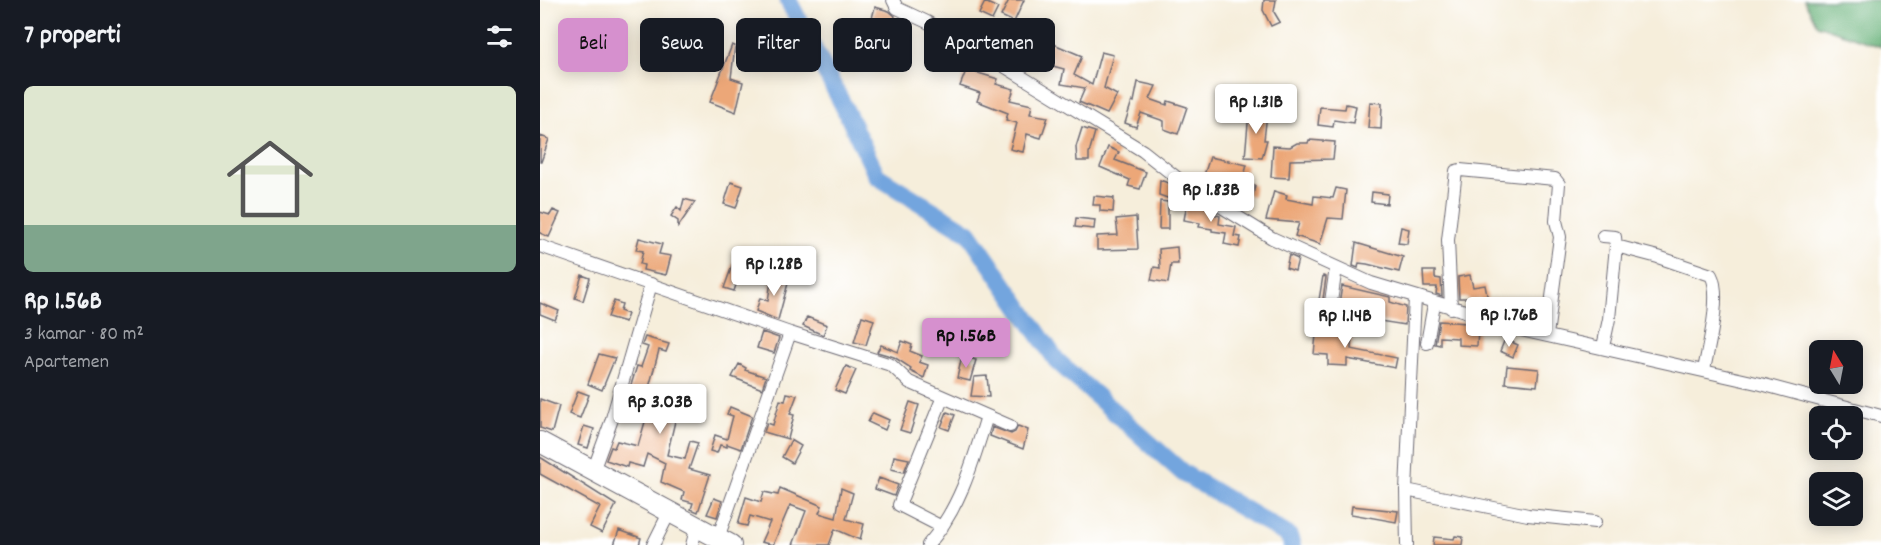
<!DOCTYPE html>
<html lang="id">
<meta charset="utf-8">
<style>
:root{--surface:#171b24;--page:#242831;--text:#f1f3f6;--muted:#9ea1a6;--accent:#d690ce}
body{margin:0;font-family:Dekko,sans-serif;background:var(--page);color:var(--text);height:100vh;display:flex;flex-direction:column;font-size:22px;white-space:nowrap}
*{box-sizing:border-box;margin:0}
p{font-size:20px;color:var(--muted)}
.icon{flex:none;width:33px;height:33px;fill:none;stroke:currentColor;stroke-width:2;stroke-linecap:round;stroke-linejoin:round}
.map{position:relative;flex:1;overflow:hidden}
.drawer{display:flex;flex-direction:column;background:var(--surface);width:540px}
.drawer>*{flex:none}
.banner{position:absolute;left:18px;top:18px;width:570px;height:54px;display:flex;gap:12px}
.needle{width:39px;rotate:350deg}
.tools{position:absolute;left:1269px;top:340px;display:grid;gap:12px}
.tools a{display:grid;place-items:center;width:54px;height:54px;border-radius:9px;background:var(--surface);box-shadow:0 3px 15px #0003;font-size:30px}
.price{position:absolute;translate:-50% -51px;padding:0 14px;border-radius:6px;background:#fff;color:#222;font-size:20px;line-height:39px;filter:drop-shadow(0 2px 3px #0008)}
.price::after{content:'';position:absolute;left:50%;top:36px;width:18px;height:14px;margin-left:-9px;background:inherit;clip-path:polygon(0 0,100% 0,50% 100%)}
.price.active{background:var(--accent);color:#111}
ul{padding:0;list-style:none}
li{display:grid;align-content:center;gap:12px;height:318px;padding:0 24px}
li span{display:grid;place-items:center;height:186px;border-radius:9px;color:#555}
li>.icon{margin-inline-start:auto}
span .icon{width:108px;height:108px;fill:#fffc;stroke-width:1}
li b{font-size:26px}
h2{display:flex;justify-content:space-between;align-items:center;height:72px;padding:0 24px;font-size:26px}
.chip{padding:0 21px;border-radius:9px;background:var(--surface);box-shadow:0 3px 15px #0003;font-size:21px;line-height:54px}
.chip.active{background:var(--accent);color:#111}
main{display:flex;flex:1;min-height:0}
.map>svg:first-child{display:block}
.forest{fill:#69b27a;stroke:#466a5a;stroke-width:1.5}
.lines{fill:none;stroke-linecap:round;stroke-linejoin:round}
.river{stroke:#73a5de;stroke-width:18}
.building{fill:#eca778}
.minor-casing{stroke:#6c6973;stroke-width:14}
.trunk-casing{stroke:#6c6973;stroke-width:22}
.minor{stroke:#fff;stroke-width:12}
.trunk{stroke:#fff;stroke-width:20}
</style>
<main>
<section class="drawer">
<h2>7 properti<svg class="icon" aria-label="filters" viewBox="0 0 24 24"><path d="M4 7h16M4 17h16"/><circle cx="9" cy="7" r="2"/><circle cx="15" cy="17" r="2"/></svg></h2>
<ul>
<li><span style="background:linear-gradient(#dfe7d0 75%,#7fa58c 0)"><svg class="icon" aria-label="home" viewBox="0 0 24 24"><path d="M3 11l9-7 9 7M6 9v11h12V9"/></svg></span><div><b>Rp 1.56B</b><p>3 kamar · 80 m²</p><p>Apartemen</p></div></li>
</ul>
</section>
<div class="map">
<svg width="1341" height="545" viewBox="0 0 1341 545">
<rect width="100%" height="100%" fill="#fff"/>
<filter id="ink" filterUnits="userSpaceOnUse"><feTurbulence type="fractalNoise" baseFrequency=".0167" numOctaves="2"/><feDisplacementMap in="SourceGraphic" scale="12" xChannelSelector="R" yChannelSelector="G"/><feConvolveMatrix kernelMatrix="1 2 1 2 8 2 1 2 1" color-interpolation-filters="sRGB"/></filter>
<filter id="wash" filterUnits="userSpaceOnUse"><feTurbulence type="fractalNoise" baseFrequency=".008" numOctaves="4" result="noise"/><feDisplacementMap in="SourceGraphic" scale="24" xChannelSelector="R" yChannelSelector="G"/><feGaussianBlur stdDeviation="1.35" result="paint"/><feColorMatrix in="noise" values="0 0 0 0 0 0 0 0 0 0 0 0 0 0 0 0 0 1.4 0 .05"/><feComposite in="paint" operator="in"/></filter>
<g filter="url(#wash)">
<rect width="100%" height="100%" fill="#f6eedb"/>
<path class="forest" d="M1264,0H1341V47L1277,25Z"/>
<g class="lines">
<path class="river" d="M248,0L303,105L337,176L429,233L517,361L643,473L749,536L752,545"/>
</g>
<g id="blocks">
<path class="building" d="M469,0H484L474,22L461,16Z
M724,0H736L734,12L740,22L731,26L723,10Z
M445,2L458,8L452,20L439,14Z
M335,7L349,11L355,16L353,24L332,18Z
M362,22L370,24L368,36L373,37L365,57L352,52Z
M469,40L479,46L481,40L490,43L483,64L463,52Z
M509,42L542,56L534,75L552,85L561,52L573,55L564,88L577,95L567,114L539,102L545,88L521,84L524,69L509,65L512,57L505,55Z
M192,45L195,46L191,78L203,82L196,112L170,102Z
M429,63L437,66L435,72L458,79L456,84L474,89L470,100L492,105L490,114L508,117L501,138L487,134L483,152L470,149L477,123L466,120L468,113L437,101L440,93L420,86Z
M598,82L616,86L610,99L627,105L628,101L647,107L638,134L624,129V121L601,113L596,127L585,123L592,101L594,102Z
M830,102L842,103L841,129L828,128Z
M806,104L816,106L813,123L794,120L793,127L778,125L780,107L805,109Z
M709,112L727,114L724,140H727L722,158L705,157Z
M542,128L555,132L549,153V161H537L536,147Z
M0,136L9,139L1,162H0Z
M769,140L795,142L793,159L750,160L749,178L731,177L733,146L750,147L757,143H768Z
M568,147L579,152L575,160L606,172L600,189L588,186L590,180L560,167Z
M670,157L707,165L704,176L688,177L715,185L713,196L691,189L678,184L679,180L664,175Z
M620,180L631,184L630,199L619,195Z
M191,182L203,186L196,208L184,204Z
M796,188L806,190L803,219L788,218L780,244L755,236L759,223L726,220L734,191L747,195L746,199L773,204L774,196L793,198Z
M832,192L848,194L847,204L831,202Z
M554,196L574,198L573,212L560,211V205H553Z
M144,199L155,202L138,227V221L131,216L137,207L141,211Z
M620,201L628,202V229H619Z
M647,203L662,205L671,210L670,213L680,216L679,224L696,227L694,236L701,237L699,247L684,244L686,233L672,231V229L659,227L660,223L644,220Z
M13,210L20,213L9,237L0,233V212L10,215Z
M596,217L598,249L557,250V236L578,235L576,219Z
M536,218L555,220L554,229L535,227Z
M861,227L869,229L867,244L858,243Z
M99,238L122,244L119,254L131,256L126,275L103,270L104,265L100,264L103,251L96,250Z
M816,243L863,257L859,272L827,264L819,263L818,268L813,266Z
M637,247L638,264H631L628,283L611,280L614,267L620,268L619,249Z
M749,255L758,259L755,271L746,268Z
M193,263L202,266L201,270L212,273L210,281L198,279L194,291L184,288Z
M883,271H895V278L901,279L902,296L896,294L897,287H884Z
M232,274L250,276L238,320L216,311L220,298L228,301Z
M42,275L50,278L43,301L35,298Z
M930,275L933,287L945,285L949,305L942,306L940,299L928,301V298H919L918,277Z
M783,276L786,277L782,306H778Z
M802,286L850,297V302L866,307L865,325L820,318L821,315L810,313L811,307L799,305Z
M74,301L82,304L80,311L88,314L85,322L68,317Z
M0,303L19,311L15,320L0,314Z
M322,316L334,320L326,345L314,342Z
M267,317L287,325L283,335L263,326Z
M899,321L927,323V330H938L937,346L918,345V338L900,337V345L895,344Z
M777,326L812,332L811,349L857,358L855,368L807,359V366L788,365V355L774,354Z
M222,332L239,338L234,353L217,348Z
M105,337L129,344L126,352L119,350L106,399L143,408L140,418L136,417L127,455L145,459L150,441L158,443L149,469L170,475L158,512L151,509L153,503L142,500L144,492L121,482L125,463L107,454L103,467L88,463L87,467L66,460L71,447L74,448L77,441L98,446L109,408L86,401L97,366L101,367L108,347L102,345Z
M965,339L978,345L973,357L960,351Z
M362,341L372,345L370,351L382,356L379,362L388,365L384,378L370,371L371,368L354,357L337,352L341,345L358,352Z
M59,354L75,358L62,390L48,384Z
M422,356L436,360L430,381L417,378Z
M199,364L206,368L205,370L226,377L222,389L192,377Z
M306,366L316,370L305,394L295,390Z
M967,366L999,369L997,386L965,383Z
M447,376L449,397L431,396L434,377Z
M38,391L49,395L40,418L29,414Z
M247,393L257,395L250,414L254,415L248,439L224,432L227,423L233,425L240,400L245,401Z
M0,399L19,406L12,432L0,428Z
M370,402L379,405L370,433L360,430Z
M190,407L212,416L201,449L187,444V447L180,445L177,453L170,451L175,435L187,439L193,416L187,414Z
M407,412L415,415L409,430L401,427Z
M333,413L349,420L345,430L328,422Z
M44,426L54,429L48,448L38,445Z
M478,426L488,430L483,449L450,436L452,427L471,434L475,432Z
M251,440L261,446L252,463L242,457Z
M354,456L369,459L364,472L351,469Z
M0,457L76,505L62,533L50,527L60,507L0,474Z
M339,478L358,485L354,496L335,489Z
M240,488L282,506L279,513L296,518L301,488L313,493L306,519L324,524L320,540L295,529L289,545H253L266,511L250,505L233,545L221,542L230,522L210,516L207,526L198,524L206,497L221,502L224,492L238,495Z
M174,498L182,501L177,517L167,514Z
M812,506L858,511L856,522L811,514Z
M79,530L101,538L99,545H74Z
M915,536L923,537L922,545H893L894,537L914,539Z"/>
</g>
</g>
<g filter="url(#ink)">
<use href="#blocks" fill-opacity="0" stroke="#6c6973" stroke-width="1.5"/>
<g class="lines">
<g class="minor-casing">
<path id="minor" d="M353,0L357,8L387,22L441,52L603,151L646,185L732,238L831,283L925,311L941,321L1221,384L1341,416
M1063,236L1075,237L1076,246
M0,246L250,333L351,365L369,382L470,426
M911,308L908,240L916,171L920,170L1015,179L1019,184L1016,221L1020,237L1007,335
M789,315L796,268
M887,343L894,304
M1063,347L1069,319L1076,246L1118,257L1171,275C1182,295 1168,348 1164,370
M402,399L359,505L402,527
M53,471L71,422L111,284
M866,490L988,515L1055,522
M178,538L250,333
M113,545L130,511
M152,545L157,526
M388,545C420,508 433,462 447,416
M867,545L866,490L875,297"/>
</g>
<g class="trunk-casing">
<path id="trunk" d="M0,442L191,545"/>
</g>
<use href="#minor" class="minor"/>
<use href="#trunk" class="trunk"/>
</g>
</g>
</svg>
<div class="tools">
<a><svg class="needle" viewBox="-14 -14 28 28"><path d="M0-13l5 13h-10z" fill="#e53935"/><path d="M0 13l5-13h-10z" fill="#9ea1a6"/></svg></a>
<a><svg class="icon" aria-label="locate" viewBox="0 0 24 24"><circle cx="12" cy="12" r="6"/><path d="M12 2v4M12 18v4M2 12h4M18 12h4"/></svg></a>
<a><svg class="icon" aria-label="layers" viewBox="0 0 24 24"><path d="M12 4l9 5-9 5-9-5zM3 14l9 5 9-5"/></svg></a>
</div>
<b class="price" style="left:716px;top:135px">Rp 1.31B</b>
<b class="price" style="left:671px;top:223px">Rp 1.83B</b>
<b class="price" style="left:234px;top:297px">Rp 1.28B</b>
<b class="price" style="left:969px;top:348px">Rp 1.76B</b>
<b class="price" style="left:805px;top:349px">Rp 1.14B</b>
<b class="price active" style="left:426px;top:369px">Rp 1.56B</b>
<b class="price" style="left:120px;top:435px">Rp 3.03B</b>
<div class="banner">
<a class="chip active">Beli</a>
<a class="chip">Sewa</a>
<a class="chip">Filter</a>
<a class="chip">Baru</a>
<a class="chip">Apartemen</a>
</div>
</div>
</main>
